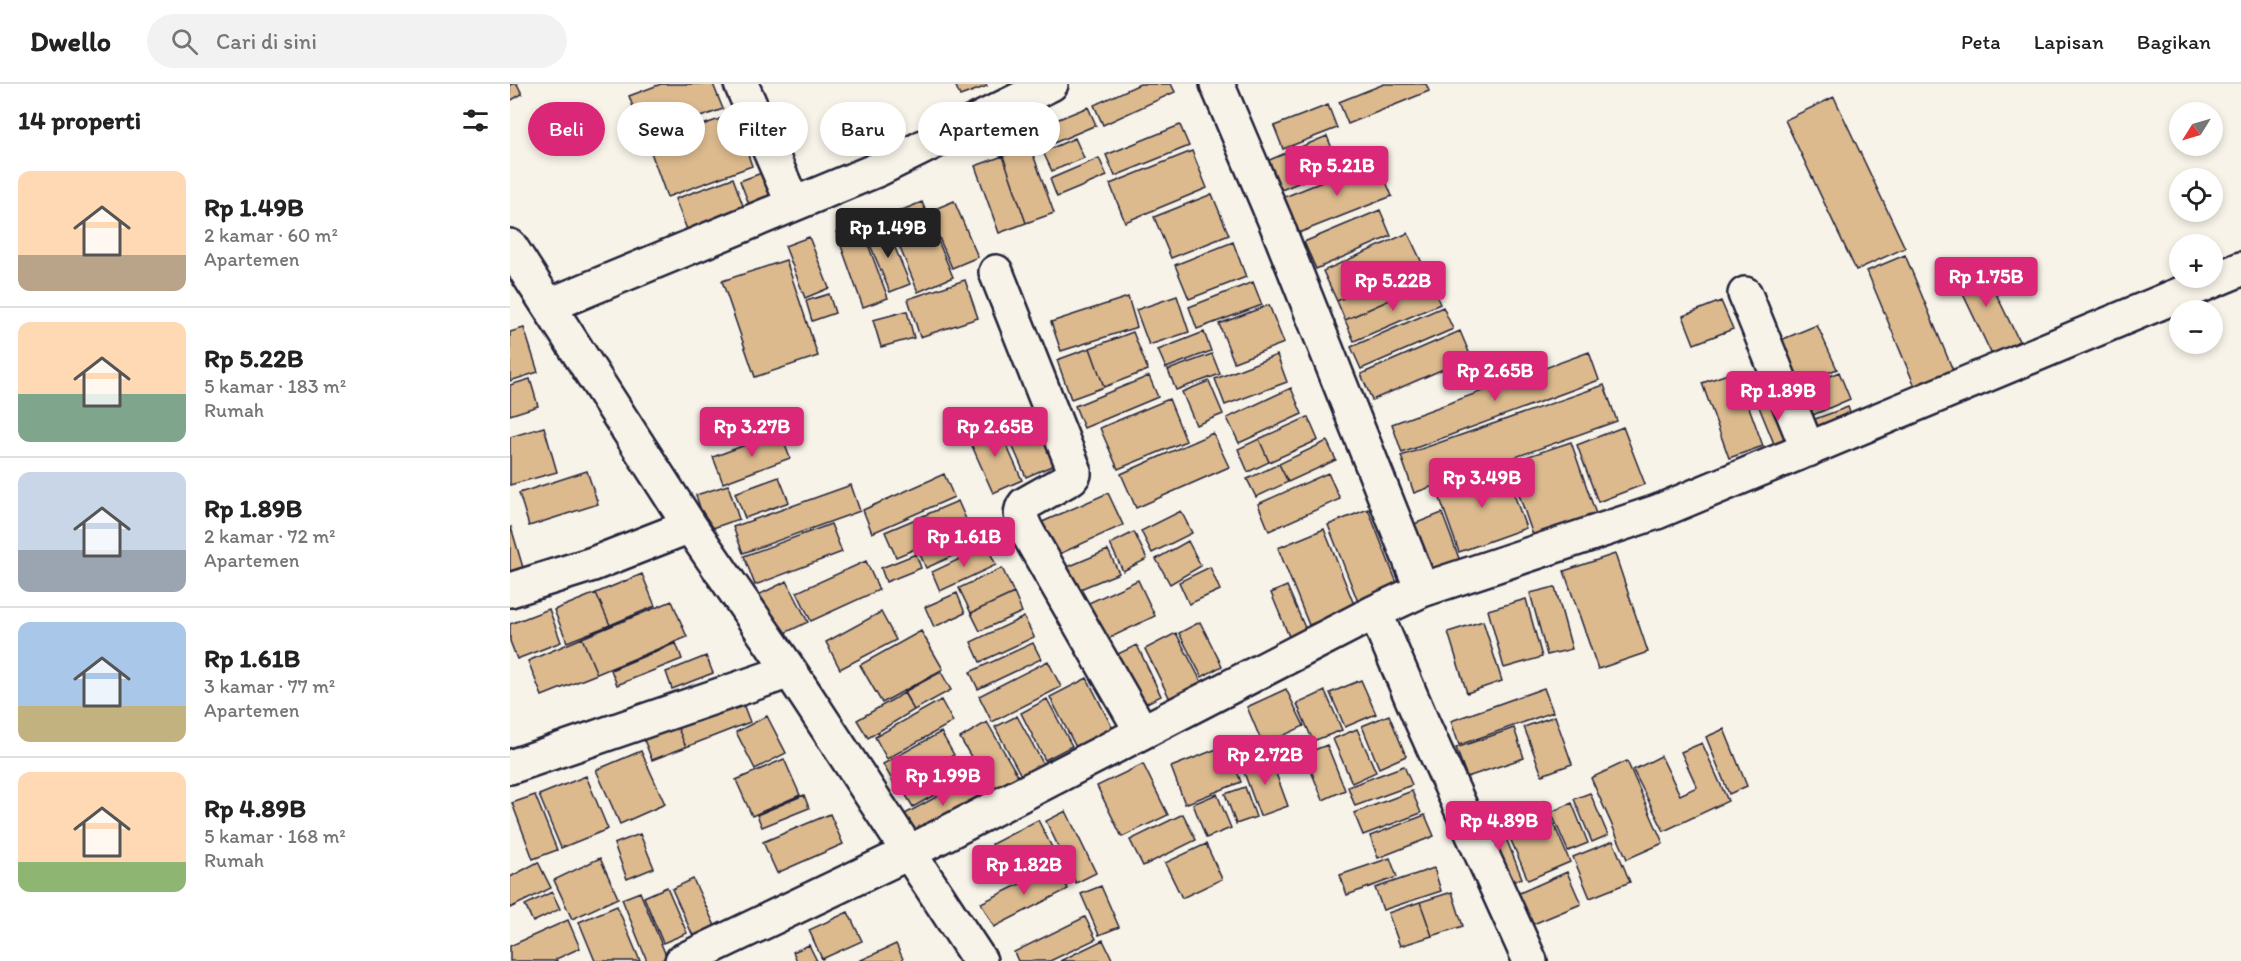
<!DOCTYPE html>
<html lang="id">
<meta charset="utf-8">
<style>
:root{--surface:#fff;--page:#f2f2f2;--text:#222;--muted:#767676;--line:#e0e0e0;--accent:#db2777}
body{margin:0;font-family:Itim,sans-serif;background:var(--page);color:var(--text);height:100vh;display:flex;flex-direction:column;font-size:22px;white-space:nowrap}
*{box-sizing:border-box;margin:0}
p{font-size:20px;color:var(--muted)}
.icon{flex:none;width:33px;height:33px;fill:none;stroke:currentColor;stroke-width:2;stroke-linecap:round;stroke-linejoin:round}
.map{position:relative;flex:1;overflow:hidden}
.details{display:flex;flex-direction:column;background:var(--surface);width:510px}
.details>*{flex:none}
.banner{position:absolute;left:18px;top:18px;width:570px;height:54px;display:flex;gap:12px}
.needle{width:39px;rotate:233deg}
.tools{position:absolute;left:1659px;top:18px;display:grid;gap:12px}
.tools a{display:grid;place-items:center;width:54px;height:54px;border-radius:50%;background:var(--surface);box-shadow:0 3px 9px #0003;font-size:30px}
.price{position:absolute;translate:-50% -51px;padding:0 14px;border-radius:6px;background:var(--accent);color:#fff;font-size:20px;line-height:39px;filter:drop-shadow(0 2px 3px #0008)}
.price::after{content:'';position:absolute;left:50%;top:36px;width:18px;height:14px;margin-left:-9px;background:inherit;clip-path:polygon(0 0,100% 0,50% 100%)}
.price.current{background:#222;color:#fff}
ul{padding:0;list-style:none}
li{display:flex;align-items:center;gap:18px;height:150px;padding:0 18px}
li+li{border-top:2px solid var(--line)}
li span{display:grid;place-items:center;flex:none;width:168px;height:120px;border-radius:12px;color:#555}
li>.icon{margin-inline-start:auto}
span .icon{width:72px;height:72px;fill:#fffc;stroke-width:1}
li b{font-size:26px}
h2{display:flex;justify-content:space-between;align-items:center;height:72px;padding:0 18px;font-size:26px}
.chip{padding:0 21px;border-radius:27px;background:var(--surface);box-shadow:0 3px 9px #0003;font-size:21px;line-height:54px}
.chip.current{background:var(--accent);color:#fff}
header{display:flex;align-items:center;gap:36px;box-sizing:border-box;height:84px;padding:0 30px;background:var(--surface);border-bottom:2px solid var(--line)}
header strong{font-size:28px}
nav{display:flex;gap:33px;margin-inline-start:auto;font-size:21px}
.search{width:420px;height:54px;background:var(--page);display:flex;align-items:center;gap:15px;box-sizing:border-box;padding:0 21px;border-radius:33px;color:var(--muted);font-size:22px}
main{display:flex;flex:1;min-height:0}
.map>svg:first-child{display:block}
.building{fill:#dcba8e;stroke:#22223b;stroke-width:1.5}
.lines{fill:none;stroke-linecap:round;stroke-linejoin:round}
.minor-casing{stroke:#22223b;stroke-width:38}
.minor{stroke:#f7f3e8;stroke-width:33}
</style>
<header>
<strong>Dwello</strong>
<div class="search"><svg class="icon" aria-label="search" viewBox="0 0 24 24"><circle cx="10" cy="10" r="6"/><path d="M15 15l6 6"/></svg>Cari di sini</div>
<nav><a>Peta</a><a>Lapisan</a><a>Bagikan</a></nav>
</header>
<main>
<section class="details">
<h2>14 properti<svg class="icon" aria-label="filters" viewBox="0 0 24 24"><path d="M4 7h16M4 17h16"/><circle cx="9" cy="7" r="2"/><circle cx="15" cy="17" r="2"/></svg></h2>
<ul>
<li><span style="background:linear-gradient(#ffd9b3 70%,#b9a48a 0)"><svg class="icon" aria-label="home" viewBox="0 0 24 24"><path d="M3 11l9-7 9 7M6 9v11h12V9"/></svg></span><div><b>Rp 1.49B</b><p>2 kamar · 60 m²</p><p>Apartemen</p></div></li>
<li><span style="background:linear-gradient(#ffd9b3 60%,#7fa58c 0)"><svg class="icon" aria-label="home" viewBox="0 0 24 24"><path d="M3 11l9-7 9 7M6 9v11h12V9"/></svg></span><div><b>Rp 5.22B</b><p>5 kamar · 183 m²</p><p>Rumah</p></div></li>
<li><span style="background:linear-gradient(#c9d6e8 65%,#9aa5b1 0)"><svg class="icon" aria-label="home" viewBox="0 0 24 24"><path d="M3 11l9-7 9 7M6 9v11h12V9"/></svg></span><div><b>Rp 1.89B</b><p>2 kamar · 72 m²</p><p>Apartemen</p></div></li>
<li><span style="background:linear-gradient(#a9c7e8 70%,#c2b280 0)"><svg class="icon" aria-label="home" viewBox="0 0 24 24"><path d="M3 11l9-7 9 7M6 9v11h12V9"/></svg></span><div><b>Rp 1.61B</b><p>3 kamar · 77 m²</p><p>Apartemen</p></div></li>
<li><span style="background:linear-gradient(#ffd9b3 75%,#8fb573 0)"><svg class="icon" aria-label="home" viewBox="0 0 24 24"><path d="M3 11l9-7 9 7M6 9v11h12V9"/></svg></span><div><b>Rp 4.89B</b><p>5 kamar · 168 m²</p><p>Rumah</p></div></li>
</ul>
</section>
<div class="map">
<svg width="1731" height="877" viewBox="0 0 1731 877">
<rect width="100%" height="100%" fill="#f7f3e8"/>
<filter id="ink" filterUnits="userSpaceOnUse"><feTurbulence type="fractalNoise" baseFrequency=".0167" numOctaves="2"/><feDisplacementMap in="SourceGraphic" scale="12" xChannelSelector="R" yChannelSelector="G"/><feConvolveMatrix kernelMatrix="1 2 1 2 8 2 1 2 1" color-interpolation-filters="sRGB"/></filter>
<g filter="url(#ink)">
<path class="building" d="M0,0H7L12,10L0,17Z
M151,0H203L213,25L134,53L119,12Z
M445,0H476L477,2L450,12Z
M630,0H661L665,8L593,41L584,21Z
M874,0H916L919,7L838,40L829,18Z
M1324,13L1395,164L1346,186L1275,36Z
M818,21L827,44L773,65L764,42Z
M578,23L586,41L530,65L522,46Z
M224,30L242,82L157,113L138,60Z
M670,41L679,62L605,92L596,71Z
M817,52L829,82L757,112L745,82Z
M565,54L574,74L542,87L533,68Z
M520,62L544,129L516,139L493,72Z
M682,67L697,104L615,138L600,100Z
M493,72L516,139L489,149L465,82Z
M589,74L597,92L547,113L540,95Z
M867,76L882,112L786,150L772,114Z
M257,87L271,124L244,133L230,97Z
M223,94L235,127L178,148L165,115Z
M702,110L719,151L661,174L644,133Z
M444,117L468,173L442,184L418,128Z
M412,118L443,193L408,208L377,132Z
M870,126L881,152L806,185L794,158Z
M350,139L378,214L353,223L326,148Z
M376,142L400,200L380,208L356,151Z
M898,149L912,179L827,217L813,187Z
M299,153L319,204L295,214L275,162Z
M723,158L736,193L679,215L665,181Z
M1395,171L1447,296L1409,312L1357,187Z
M276,176L308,272L245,293L212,197Z
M1470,177L1509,257L1482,271L1443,189Z
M912,179L920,198L835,236L827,217Z
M455,196L468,234L410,253L398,215Z
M743,198L752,221L687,245L679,223Z
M920,198L930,220L844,257L835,236Z
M319,210L325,229L302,237L296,217Z
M667,212L679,248L639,261L626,226Z
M618,213L627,243L551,267L541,238Z
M1211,217L1223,245L1184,260L1173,232Z
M759,221L774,259L724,278L709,240Z
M933,223L943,245L851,285L841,263Z
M397,227L404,254L371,263L363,236Z
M1307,241L1327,285L1278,305L1259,261Z
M14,244L28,288L0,297V248Z
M950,247L961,273L862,316L851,290Z
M623,248L638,286L594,303L580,264Z
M694,248L701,267L656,284L648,266Z
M580,264L594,303L561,315L547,276Z
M1079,268L1089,296L892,369L882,340Z
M702,270L710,290L666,306L658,286Z
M767,271L777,298L715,321L705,295Z
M1226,287L1253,362L1219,374L1192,299Z
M1329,288L1340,315L1303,331L1292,304Z
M639,292L648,313L574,344L565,322Z
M20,295L28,322L0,331V301Z
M699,297L713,330L686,341L672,308Z
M1094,301L1107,337L904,409L891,372Z
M781,304L792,330L729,359L717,334Z
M1269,309L1289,358L1267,367L1247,318Z
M659,315L676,357L608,385L590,344Z
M1338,323L1346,343L1313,355L1305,335Z
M798,333L808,356L759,378L749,355Z
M535,338L551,378L516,393L499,354Z
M487,340L512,396L483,409L458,353Z
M34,343L47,388L0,401V353Z
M1113,343L1135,400L1088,418L1067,361Z
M270,348L280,374L213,399L203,373Z
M703,349L719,383L626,424L611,390Z
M749,355L759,378L738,388L728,365Z
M817,357L826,376L778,398L769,380Z
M1061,358L1087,433L1024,454L998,379Z
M769,380L778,398L746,413L737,395Z
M994,382L1016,444L949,468L927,406Z
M77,387L88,420L19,442L9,409Z
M818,389L830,415L759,447L748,420Z
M434,390L444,413L362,449L353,426Z
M269,393L279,418L235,434L225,409Z
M218,401L229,435L197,446L186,411Z
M341,401L350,427L233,469L223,443Z
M598,409L613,441L545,472L530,439Z
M448,417L459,442L386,473L375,448Z
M858,425L890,507L850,523L818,441Z
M671,427L682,449L642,469L631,447Z
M932,429L950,477L912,491L894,444Z
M321,440L332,468L245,501L234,472Z
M1,443L14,487L0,491V444Z
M465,443L472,459L416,484L409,468Z
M814,445L845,523L799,541L768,464Z
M624,448L637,475L613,487L600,460Z
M678,457L691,482L660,500L646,475Z
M477,462L486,481L430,507L422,488Z
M598,466L609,489L558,510L548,487Z
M406,470L411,484L376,498L371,484Z
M1105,470L1138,568L1088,585L1054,487Z
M356,477L369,506L301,537L287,508Z
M700,483L710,506L679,520L669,498Z
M492,484L504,509L461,529L449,504Z
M132,490L145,522L100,541L86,509Z
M628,496L645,532L585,561L568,524Z
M277,497L298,538L262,555L242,514Z
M777,502L802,560L785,567L761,509Z
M1045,503L1062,565L1037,571L1020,509Z
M86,509L100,541L57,558L44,526Z
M447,509L455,529L424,543L415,523Z
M504,509L512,528L470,547L461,529Z
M1016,515L1032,573L994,584L978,526Z
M162,517L177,553L87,590L72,554Z
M39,525L51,558L7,575L0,557V540Z
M371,528L386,556L330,585L316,558Z
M514,533L524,553L470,578L461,558Z
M973,537L992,597L957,609L938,548Z
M690,538L712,582L692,593L669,549Z
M411,547L433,585L372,619L350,581Z
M666,549L692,599L660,615L635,565Z
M72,554L87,590L32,612L18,577Z
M166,559L172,575L107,601L101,586Z
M523,559L531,575L468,605L460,588Z
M627,561L651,612L623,626L599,574Z
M196,572L203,589L162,605L156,588Z
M538,577L551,603L482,638L469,612Z
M431,588L441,606L404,626L394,608Z
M577,594L606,651L569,669L540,613Z
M851,596L866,630L835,643L820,609Z
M1034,604L1043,628L949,661L941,637Z
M776,605L794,642L753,661L737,623Z
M815,607L832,646L803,657L787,620Z
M394,609L404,626L358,654L347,636Z
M229,610L240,638L176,663L164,635Z
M537,615L562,662L535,676L511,629Z
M431,616L443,638L377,675L365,653Z
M879,631L896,672L869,684L852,642Z
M257,632L276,669L245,685L226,648Z
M507,632L535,683L513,695L485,643Z
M1045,632L1062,680L1032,691L1014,643Z
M164,635L176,663L142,676L131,648Z
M477,638L508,692L481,707L450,654Z
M1004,644L1014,674L957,693L946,664Z
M847,645L866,688L842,699L823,655Z
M1214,645L1237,702L1219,710L1196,653Z
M431,648L444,671L386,703L373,680Z
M1192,659L1218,717L1154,747L1123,686L1151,672L1170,711L1187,703L1171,668Z
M717,661L731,698L675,720L661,683Z
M817,661L835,706L813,716L794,670Z
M131,667L155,720L110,740L86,686Z
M760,673L778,722L750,732L732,683Z
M274,675L290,711L242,732L226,696Z
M441,676L451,696L403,723L391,703Z
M1117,677L1153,759L1117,775L1081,694Z
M633,680L658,731L612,753L587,702Z
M894,682L902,701L845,722L838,703Z
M76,692L98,745L51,764L29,711Z
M461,694L472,715L405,752L393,731Z
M735,703L746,733L726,740L715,710Z
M902,707L911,729L853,751L844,729Z
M1080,709L1098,751L1082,758L1064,715Z
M707,710L721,744L696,754L683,720Z
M25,711L47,766L23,775L2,719Z
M294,711L299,724L252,743L247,731Z
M1034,717L1060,778L1018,796L992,735Z
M1062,719L1078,759L1058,767L1041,728Z
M556,727L586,789L566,799L536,737Z
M320,730L333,760L267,789L253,758Z
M673,730L686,756L633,782L620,756Z
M915,731L924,752L868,774L860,752Z
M987,732L1012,794L990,803L966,740Z
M528,736L549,777L502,800L482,760Z
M130,750L144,784L117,795L104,760Z
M1103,757L1120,798L1080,814L1063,773Z
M696,760L712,795L672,814L655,779Z
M90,774L108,814L62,835L44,796Z
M880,774L887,793L837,811L830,791Z
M28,778L41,804L0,824V793Z
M546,782L558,805L484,843L471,819Z
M924,784L931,807L873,826L865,804Z
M1057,788L1071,820L1009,846L996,815Z
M183,795L206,844L184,854L162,805Z
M591,802L609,843L589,851L571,810Z
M157,803L177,849L153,859L134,813Z
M42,808L50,825L23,838L15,821Z
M130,808L157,874L149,877H137L112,815Z
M942,808L953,842L922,852L910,818Z
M910,818L922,852L890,862L878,829Z
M107,822L130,877H85L69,838Z
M338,828L352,857L312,875L299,846Z
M575,833L586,855L540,877H508L504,868Z
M58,836L70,864L46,875L47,877H0V862Z
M593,856L603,877H550Z
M386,860L394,877H349Z
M299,861L307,877H287L283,868Z"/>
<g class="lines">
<g class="minor-casing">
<path id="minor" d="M231,0L283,120
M707,0L766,139L912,506
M0,162L180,442L280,587L470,877
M486,188L564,385V390L561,394L515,420C505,432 518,448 524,460L632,648
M1235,210L1298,366
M40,221L369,85L541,0
M0,506L83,480L180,442
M865,528L912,638L1020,877
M0,683L280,587
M172,877L398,769L865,528L912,506L1147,428L1731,185"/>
</g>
<use href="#minor" class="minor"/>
</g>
</g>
</svg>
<div class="tools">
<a><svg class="needle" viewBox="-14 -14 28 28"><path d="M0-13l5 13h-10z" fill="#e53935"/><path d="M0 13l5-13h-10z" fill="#767676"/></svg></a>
<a><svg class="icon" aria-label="locate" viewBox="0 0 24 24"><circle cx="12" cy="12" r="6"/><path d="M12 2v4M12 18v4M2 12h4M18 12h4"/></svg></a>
<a>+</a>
<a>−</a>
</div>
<b class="price" style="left:827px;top:113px">Rp 5.21B</b>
<b class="price current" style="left:378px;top:175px">Rp 1.49B</b>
<b class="price" style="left:1476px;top:224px">Rp 1.75B</b>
<b class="price" style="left:883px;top:228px">Rp 5.22B</b>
<b class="price" style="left:985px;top:318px">Rp 2.65B</b>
<b class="price" style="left:1268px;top:338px">Rp 1.89B</b>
<b class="price" style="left:242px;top:374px">Rp 3.27B</b>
<b class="price" style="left:485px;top:374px">Rp 2.65B</b>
<b class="price" style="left:972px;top:425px">Rp 3.49B</b>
<b class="price" style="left:454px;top:484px">Rp 1.61B</b>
<b class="price" style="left:755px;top:702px">Rp 2.72B</b>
<b class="price" style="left:433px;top:723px">Rp 1.99B</b>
<b class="price" style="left:989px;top:768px">Rp 4.89B</b>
<b class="price" style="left:514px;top:812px">Rp 1.82B</b>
<div class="banner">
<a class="chip current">Beli</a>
<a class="chip">Sewa</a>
<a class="chip">Filter</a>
<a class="chip">Baru</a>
<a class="chip">Apartemen</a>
</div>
</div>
</main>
